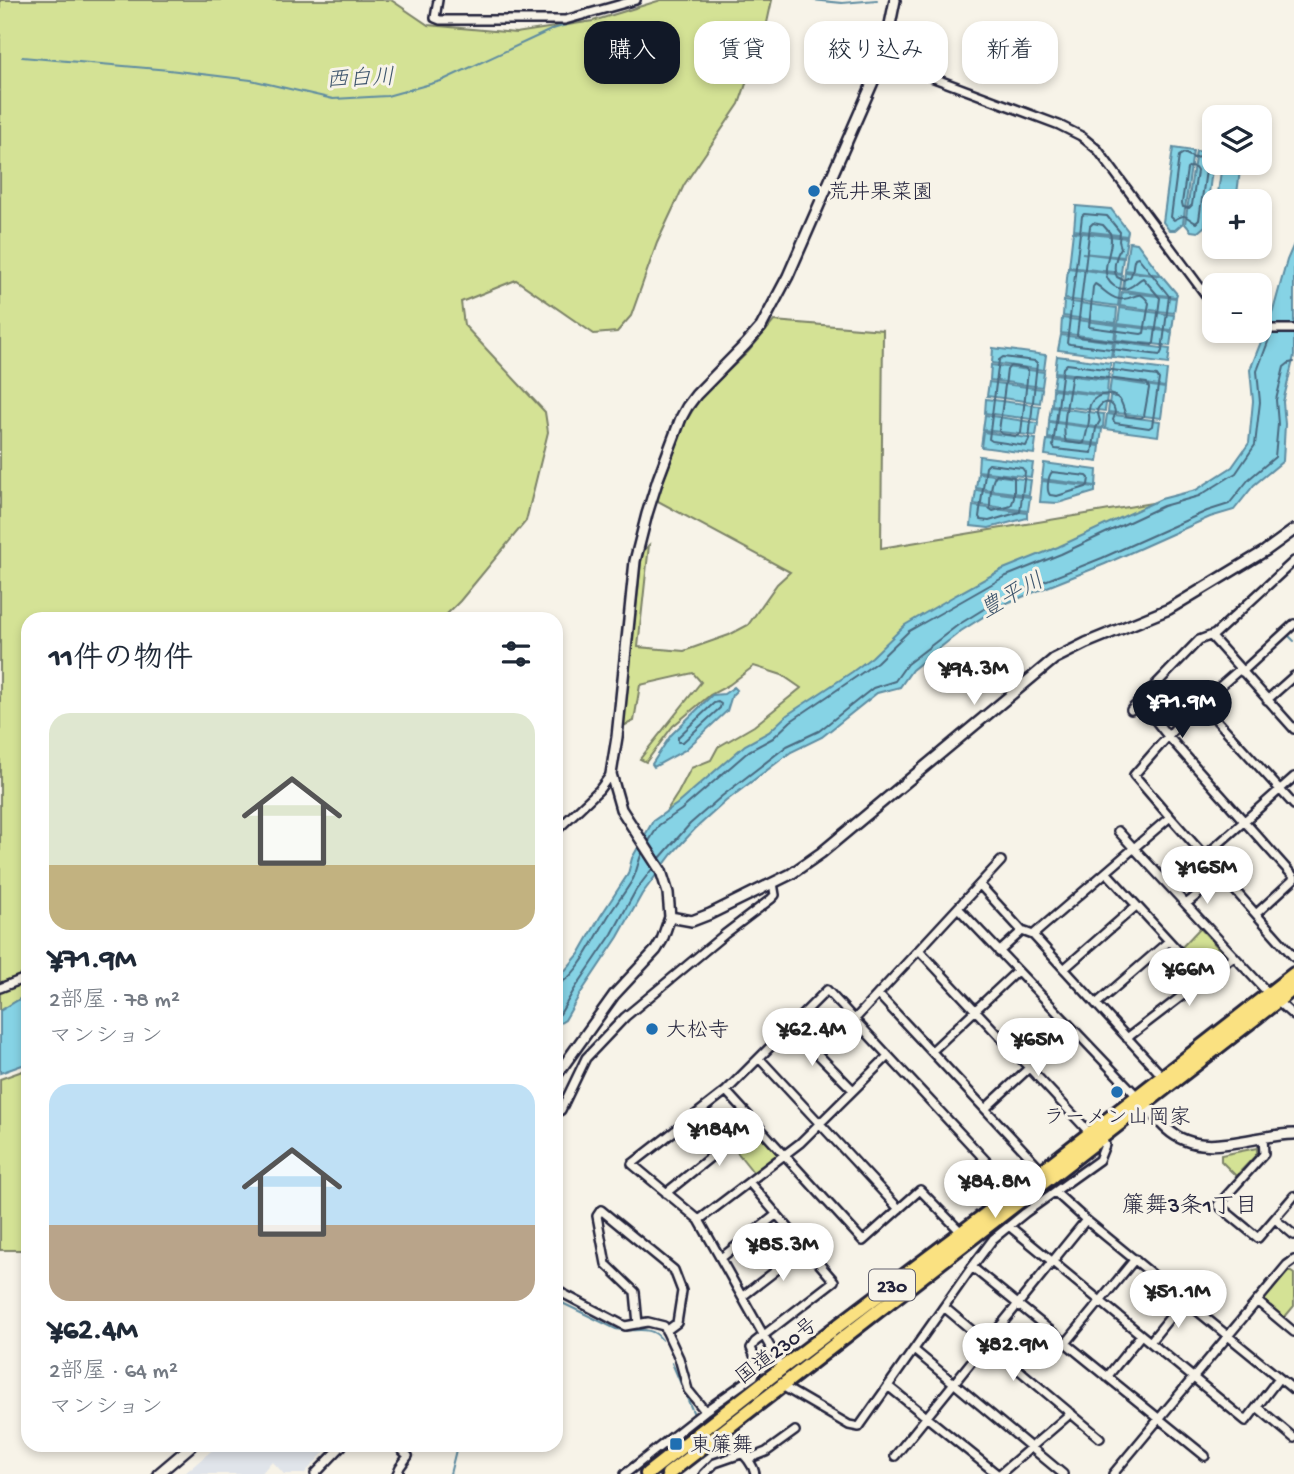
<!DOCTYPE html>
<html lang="ja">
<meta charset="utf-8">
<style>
:root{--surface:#fff;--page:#f6f6f7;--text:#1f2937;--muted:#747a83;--accent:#111827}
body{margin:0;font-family:"Gochi Hand","Klee One",sans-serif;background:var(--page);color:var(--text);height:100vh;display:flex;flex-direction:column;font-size:26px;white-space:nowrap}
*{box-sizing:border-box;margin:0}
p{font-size:23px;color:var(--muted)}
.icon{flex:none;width:38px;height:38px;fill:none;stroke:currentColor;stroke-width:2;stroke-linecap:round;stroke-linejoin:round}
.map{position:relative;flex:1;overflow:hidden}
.side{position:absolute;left:21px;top:612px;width:542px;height:840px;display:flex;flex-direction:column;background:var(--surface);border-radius:21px;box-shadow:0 4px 10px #0003}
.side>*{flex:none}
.top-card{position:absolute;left:584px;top:21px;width:604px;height:63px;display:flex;gap:14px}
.tools{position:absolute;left:1202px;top:105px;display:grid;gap:14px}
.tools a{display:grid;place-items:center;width:70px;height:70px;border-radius:14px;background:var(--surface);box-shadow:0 4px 10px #0003;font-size:35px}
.price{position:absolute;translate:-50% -60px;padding:0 16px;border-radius:24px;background:#fff;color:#222;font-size:23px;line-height:46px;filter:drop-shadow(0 2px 4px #0008)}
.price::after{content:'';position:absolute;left:50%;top:42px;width:21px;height:16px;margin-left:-10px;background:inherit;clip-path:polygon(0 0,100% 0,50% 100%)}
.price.active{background:var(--accent);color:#fff}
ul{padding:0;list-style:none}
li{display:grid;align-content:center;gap:14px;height:371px;padding:0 28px}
li span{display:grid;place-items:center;height:217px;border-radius:21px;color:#555}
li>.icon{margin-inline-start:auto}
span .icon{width:126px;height:126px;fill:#fffc;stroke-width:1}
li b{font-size:30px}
h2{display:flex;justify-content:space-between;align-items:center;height:84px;padding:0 28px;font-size:30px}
.tag{padding:0 24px;border-radius:21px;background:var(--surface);box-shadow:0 4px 10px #0003;font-size:24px;line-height:63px}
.tag.active{background:var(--accent);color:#fff}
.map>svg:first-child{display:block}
.built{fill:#e0e4ea}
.green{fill:#d4e295;stroke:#7b8268;stroke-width:2}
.water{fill:#86d3e5;stroke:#5e8ca1;stroke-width:2}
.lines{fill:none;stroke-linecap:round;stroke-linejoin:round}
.shore{stroke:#4a697f;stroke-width:2}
.stream{stroke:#5e8ca1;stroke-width:2}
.minor-casing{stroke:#22223b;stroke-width:12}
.tertiary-casing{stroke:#22223b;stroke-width:14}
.trunk-casing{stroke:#22223b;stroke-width:18}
.minor{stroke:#f7f3e8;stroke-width:7}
.tertiary{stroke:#f7f3e8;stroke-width:9}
.trunk{stroke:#fae181;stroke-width:12}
.poi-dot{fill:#1f6fb2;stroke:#f7f3e8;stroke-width:2.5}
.labels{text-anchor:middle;stroke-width:6;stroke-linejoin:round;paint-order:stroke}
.shield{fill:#f7f3e8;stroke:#62616f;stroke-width:2}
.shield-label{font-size:19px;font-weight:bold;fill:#22223b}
.poi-label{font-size:21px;fill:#22223b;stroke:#f7f3e8;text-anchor:start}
.street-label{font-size:21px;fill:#22223b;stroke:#f7f3e8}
.water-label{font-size:23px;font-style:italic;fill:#40576e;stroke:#f7f3e8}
.neighbourhood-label{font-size:23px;fill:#22223b;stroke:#f7f3e8}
</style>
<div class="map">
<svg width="1294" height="1474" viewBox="0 0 1294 1474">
<rect width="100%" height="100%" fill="#f7f3e8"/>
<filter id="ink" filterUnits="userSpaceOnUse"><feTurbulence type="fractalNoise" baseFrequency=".0143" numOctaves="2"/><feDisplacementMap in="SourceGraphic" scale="14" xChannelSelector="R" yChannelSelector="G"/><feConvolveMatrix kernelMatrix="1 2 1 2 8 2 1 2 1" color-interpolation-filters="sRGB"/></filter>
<g filter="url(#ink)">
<path class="built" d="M217,1446H330L304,1474H284L272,1461L261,1474H184Z"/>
<path class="green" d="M0,0H391L428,25L516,33L593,21L661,0H772L767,23L739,104L684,185L657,243L631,316L617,332L594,334L516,280L461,302L464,325L545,412L548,432L526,521L460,601L442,619L28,620V994L0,1011Z
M774,321L883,330L881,548L1158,502L960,602L651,835L678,793L691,768L711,760L718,747L754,726L801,688L782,675L754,666L729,685L710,695L673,726L646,762L640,759L701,682L693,673L640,685L634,721L623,726L642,553L649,545L638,647L684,651L729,635L748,625L777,584L790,572L656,500L685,423L700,398L748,352Z
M1200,928L1224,954V957L1203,973L1180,949Z
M28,1069V1250H0V1079Z
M753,1130L758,1132L777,1154L776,1157L753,1172L733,1147Z
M1257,1148V1154L1236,1176L1221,1161V1155Z
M1288,1272H1291L1294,1274V1306L1284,1318L1263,1300Z"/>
<path class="water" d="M1173,148L1193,151L1183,223L1175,230H1169L1163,222Z
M1196,151L1214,153L1205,226L1198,232L1191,231L1185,224Z
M1222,163H1241L1236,201H1217Z
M1076,206L1111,209L1128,231L1127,236L1074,230Z
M1073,232L1127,238L1124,257L1082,253L1123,258L1121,273L1069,267Z
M1129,242L1137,243L1161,275L1125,270Z
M1294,244V356L1283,402L1285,424L1283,461L1254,485L1234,510L1210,517L1105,564L1002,605L961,631L912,670L900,687L877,693L822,737L791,752L726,801L695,829L672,854L642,894L618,937L580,994L565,1020L557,1025V980L579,954L600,917L628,874L632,858L653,821L677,804L745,745L769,732L787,715L852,672L872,657L905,625L954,596L1001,570L1058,547L1161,499L1196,490L1232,467L1249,443L1253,401L1250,370L1273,311L1287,260Z
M1068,268L1122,275L1118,306L1065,299Z
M1125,272L1162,276L1177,294L1176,297L1123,290Z
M1122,292L1176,298L1174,313L1120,306Z
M1064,301L1117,308L1116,323L1063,316Z
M1120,308L1174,315L1172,330L1118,324Z
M1062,318L1116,325L1114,340L1061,333Z
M1118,325L1172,332L1170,346L1116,340Z
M1061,335L1113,342L1111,357L1058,350Z
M1115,342L1170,349L1168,364L1113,357Z
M993,348L1046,355L1044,370L992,363Z
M1057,356L1111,363L1108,378L1055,372Z
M1114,363L1167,370L1165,387L1112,379Z
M991,365L1044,372L1042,387L990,380Z
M1055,374L1108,380L1107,395L1053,388Z
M1111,380L1165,388L1161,418L1108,412L1110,397H1116L1109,395Z
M989,382L1042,389L1040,403L987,396Z
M1053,390L1107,396L1105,411L1052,405Z
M986,399L1040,406L1038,420L985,413Z
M1051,407L1104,414L1103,428L1049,421Z
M1107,414L1160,421L1158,436L1105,429Z
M985,415L1038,423L1036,436L983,430Z
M1049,422L1102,429L1100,444L1048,438Z
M983,432L1036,439L1034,454L981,447Z
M1047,440L1100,446L1098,462L1045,455Z
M979,456L1033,463L1031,477L978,471Z
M1044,463L1097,470L1096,486L1042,479Z
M978,473L1031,480L1029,495L976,488Z
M1042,481L1095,487V492L1058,503L1040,502Z
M976,490L1030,497L1028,511L974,504Z
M973,506L1027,513V518L989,528L971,526Z
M734,687L737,690L732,695L727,711L685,750L654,767L652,764L671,735L712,695L724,694Z
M28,994V1063L0,1073V1011Z"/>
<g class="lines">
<path class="shore" d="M1184,153L1194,158L1200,157L1206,153L1210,156L1207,163L1199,220L1196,223C1185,218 1188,212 1174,220L1171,217L1179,156Z
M1190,167L1195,168L1197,171L1192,205L1189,208L1183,207L1182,203L1187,169Z
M1084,214L1107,216L1120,232L1119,241L1121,248C1116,255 1112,269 1117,277L1123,280L1130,277C1134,272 1132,264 1135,258L1138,257L1169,296L1162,351L1160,355L1070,344L1067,343L1082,216Z
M1093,223L1103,225C1103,225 1110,233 1110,233C1116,249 1095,273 1114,286C1118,289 1125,290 1130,287C1135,285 1138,280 1143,278L1160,298L1154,343L1152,345L1080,337L1077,335L1090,226Z
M1095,284C1103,288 1108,297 1119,299C1136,301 1138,286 1149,303L1144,333L1141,334L1089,327L1093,287Z
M1003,357L1035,361L1037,363L1029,440L1026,446L992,441L989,439L999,360Z
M1067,364L1157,376L1159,379L1152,426L1149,428L1115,423L1113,420C1120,405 1105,395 1097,410L1100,421L1096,428L1092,453L1055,449L1053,446L1063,368Z
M1010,366L1025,368L1028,371L1021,433L1017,436L1002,434L999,431L1007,370Z
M1075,374L1147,383L1149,388L1144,416L1141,418L1126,416C1124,411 1123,405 1120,400C1110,389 1091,395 1089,409C1088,413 1090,417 1089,420C1089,425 1085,438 1084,443L1081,444L1066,442C1061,428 1069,395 1071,379L1072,375Z
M989,464L1022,468L1025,472L1020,512L989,521L981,520L979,517L986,467Z
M1052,472L1087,476L1089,478L1088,485L1086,487L1057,496L1050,495C1046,491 1048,476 1052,472Z
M997,474L1014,477V498L1011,506L993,511L990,509C990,499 990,480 997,474Z
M718,702L721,704L720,708L683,742H678V737L714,703Z
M649,841L659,825L681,810L749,751L773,738L791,721L856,677L877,662L909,631L1004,577L1061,554L1163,506L1199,496L1236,473L1255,445L1260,402L1257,371L1271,334
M660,858L690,824L722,796L787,746L819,731L873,688L895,681L907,664L958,625L1000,599L1102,558L1207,511L1229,504L1249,479L1275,457L1278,424L1276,400L1284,367L1289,363L1294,362
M556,984C575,982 596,936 606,920C614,906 625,893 633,879C637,871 638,862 642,853
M556,1017L560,1014L574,990L612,934L636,890L652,869"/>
<path class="stream" d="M812,0L842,3L877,0
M22,57L169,70L251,80L333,99L387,96L441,81L553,29L614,10
M1294,629L1288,635L1294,641
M556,1300L616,1329C633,1334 650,1323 662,1340
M672,1363L693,1412
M722,1444L727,1450
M450,1474L457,1446"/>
<g class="minor-casing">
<path id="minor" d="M438,0L435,18L440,20H565L636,0
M883,59L1059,125L1081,136L1098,150L1214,306
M1260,329H1294
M1211,636L1294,729
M1242,672L1294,624
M1267,700L1294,676
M1140,701L1167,735L1294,877
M1201,703L1294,805
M1131,710L1199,640L1215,634L1294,561
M1170,817L1134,775L1184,718L1240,669
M556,831L599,790L611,774
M1118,831L1269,994L1294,1016
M1205,856L1294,777
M1106,872L1204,979
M980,885L1022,931L1033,935
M1186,904L1222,875
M958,908L1137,1096
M1256,914L1294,879
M919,950L1090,1133
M999,952L1022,931
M1064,969L1136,906
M0,988L28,977
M878,994L1042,1170
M1096,1004L1169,941
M854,1020L1001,861
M790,1026L853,1090
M1127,1038L1234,956
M932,1051L1017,971
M759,1058L899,1209
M1165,1079L1033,935L1170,817L1294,957
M726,1091L863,1241L920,1190L962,1233
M986,1108L1072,1028
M556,1113L561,1110L586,1058L625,1017L725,934L771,899L775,895L773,883
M1100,1135L1105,1145L1099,1160L1025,1213L993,1239L972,1267L1205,1456
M1263,1137L1264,1154L1218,1205L1258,1238L1294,1196
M1055,1192L1086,1220L1294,1390
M666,1193L754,1122
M1275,1219L1294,1235
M699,1220L800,1143L888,1056
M1009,1226L1246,1421L1279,1378
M721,1258L777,1214
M556,1290L625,1326L648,1322L664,1326L679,1358L688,1390L705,1411
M743,1296L805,1248
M1257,1301L1294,1332
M944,1307L1100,1438
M638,1324L635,1292L606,1264L597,1216L601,1210L674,1270L682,1291L677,1323L666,1331
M1150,1342L1184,1300
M1066,1343L1135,1259
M914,1350L1063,1474
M783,1370L699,1220L632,1164L726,1091L827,990L1015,1192
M1107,1377L1141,1335
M782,1386L849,1425L859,1427L972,1267
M888,1386L997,1474
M1257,1407L1294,1438
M731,1442C740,1452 752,1460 755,1474
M895,1456L1086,1220
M748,1459L766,1452L795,1431
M315,1474L342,1446
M397,1474L400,1467L408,1456L398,1446
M625,1474L705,1411L754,1376C759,1366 756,1359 751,1348L755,1342L834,1281L749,1182
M704,1474L715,1463L741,1454
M1000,1474L1071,1413
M1113,1474L1287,1265L1294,1260"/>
</g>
<g class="tertiary-casing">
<path id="tertiary" d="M670,917L692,921L710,914L791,874L821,853L1054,659L1086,643L1169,609L1265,551L1294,530
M556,1076L614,995L656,950L662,940L670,917L668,893L661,871L621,809L611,774L617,737L635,561L647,514L658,479L681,418L687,407L696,395L746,344L761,327L788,276L883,59L895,0
M1142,1101C1150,1110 1158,1121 1167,1129C1202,1161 1253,1134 1294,1134
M158,1474L191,1446"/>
</g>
<g class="trunk-casing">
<path id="trunk" d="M647,1474L782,1368L1015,1192L1294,974
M668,1474L1294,988"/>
</g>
<use href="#minor" class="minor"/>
<use href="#tertiary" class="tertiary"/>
<use href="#trunk" class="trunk"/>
</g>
</g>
<g class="poi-dot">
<circle cx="814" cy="191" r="7"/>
<circle cx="652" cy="1029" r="7"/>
<circle cx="1117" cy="1092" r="7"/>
<rect x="669" y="1437" width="14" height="14" rx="3.5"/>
</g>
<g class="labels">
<rect class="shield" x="869" y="1269.5" width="46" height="31" rx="5"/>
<g class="shield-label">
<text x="892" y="1292">230</text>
</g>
<g class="poi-label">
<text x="828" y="198">荒井果菜園</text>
<text x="666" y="1036">大松寺</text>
<text x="1117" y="1123" text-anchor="middle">ラーメン山岡家</text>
<text x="690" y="1451">東簾舞</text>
</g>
<g class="street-label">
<text transform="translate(776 1350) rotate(-37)" y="7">国道230号</text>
</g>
<g class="water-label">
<text transform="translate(360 77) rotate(-3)" y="8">西白川</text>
<text transform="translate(1011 594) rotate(-29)" y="8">豊平川</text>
</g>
<g class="neighbourhood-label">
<text x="1190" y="1212">簾舞3条1丁目</text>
</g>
</g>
</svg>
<div class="tools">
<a><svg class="icon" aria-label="layers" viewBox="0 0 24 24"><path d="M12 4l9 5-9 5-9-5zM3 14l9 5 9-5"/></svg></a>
<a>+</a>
<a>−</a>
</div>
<b class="price" style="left:974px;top:707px">¥94.3M</b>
<b class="price active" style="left:1182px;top:740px">¥71.9M</b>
<b class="price" style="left:1207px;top:906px">¥165M</b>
<b class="price" style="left:1189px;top:1008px">¥66M</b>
<b class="price" style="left:812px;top:1068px">¥62.4M</b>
<b class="price" style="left:1038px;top:1078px">¥65M</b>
<b class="price" style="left:719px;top:1168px">¥184M</b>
<b class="price" style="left:995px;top:1220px">¥84.8M</b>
<b class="price" style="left:783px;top:1283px">¥85.3M</b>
<b class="price" style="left:1178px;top:1330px">¥51.1M</b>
<b class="price" style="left:1013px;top:1383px">¥82.9M</b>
<div class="top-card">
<a class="tag active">購入</a>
<a class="tag">賃貸</a>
<a class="tag">絞り込み</a>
<a class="tag">新着</a>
</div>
<section class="side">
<h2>11件の物件<svg class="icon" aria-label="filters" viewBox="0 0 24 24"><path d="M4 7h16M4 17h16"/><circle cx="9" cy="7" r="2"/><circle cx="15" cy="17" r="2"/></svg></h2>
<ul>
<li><span style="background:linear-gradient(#dfe7d0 70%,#c2b280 0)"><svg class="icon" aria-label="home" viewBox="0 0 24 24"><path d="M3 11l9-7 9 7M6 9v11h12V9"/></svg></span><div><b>¥71.9M</b><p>2部屋 · 78 m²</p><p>マンション</p></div></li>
<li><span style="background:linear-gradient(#bfe0f5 65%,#b9a48a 0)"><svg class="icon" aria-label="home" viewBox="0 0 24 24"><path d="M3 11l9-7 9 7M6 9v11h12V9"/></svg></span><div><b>¥62.4M</b><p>2部屋 · 64 m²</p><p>マンション</p></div></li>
</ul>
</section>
</div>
